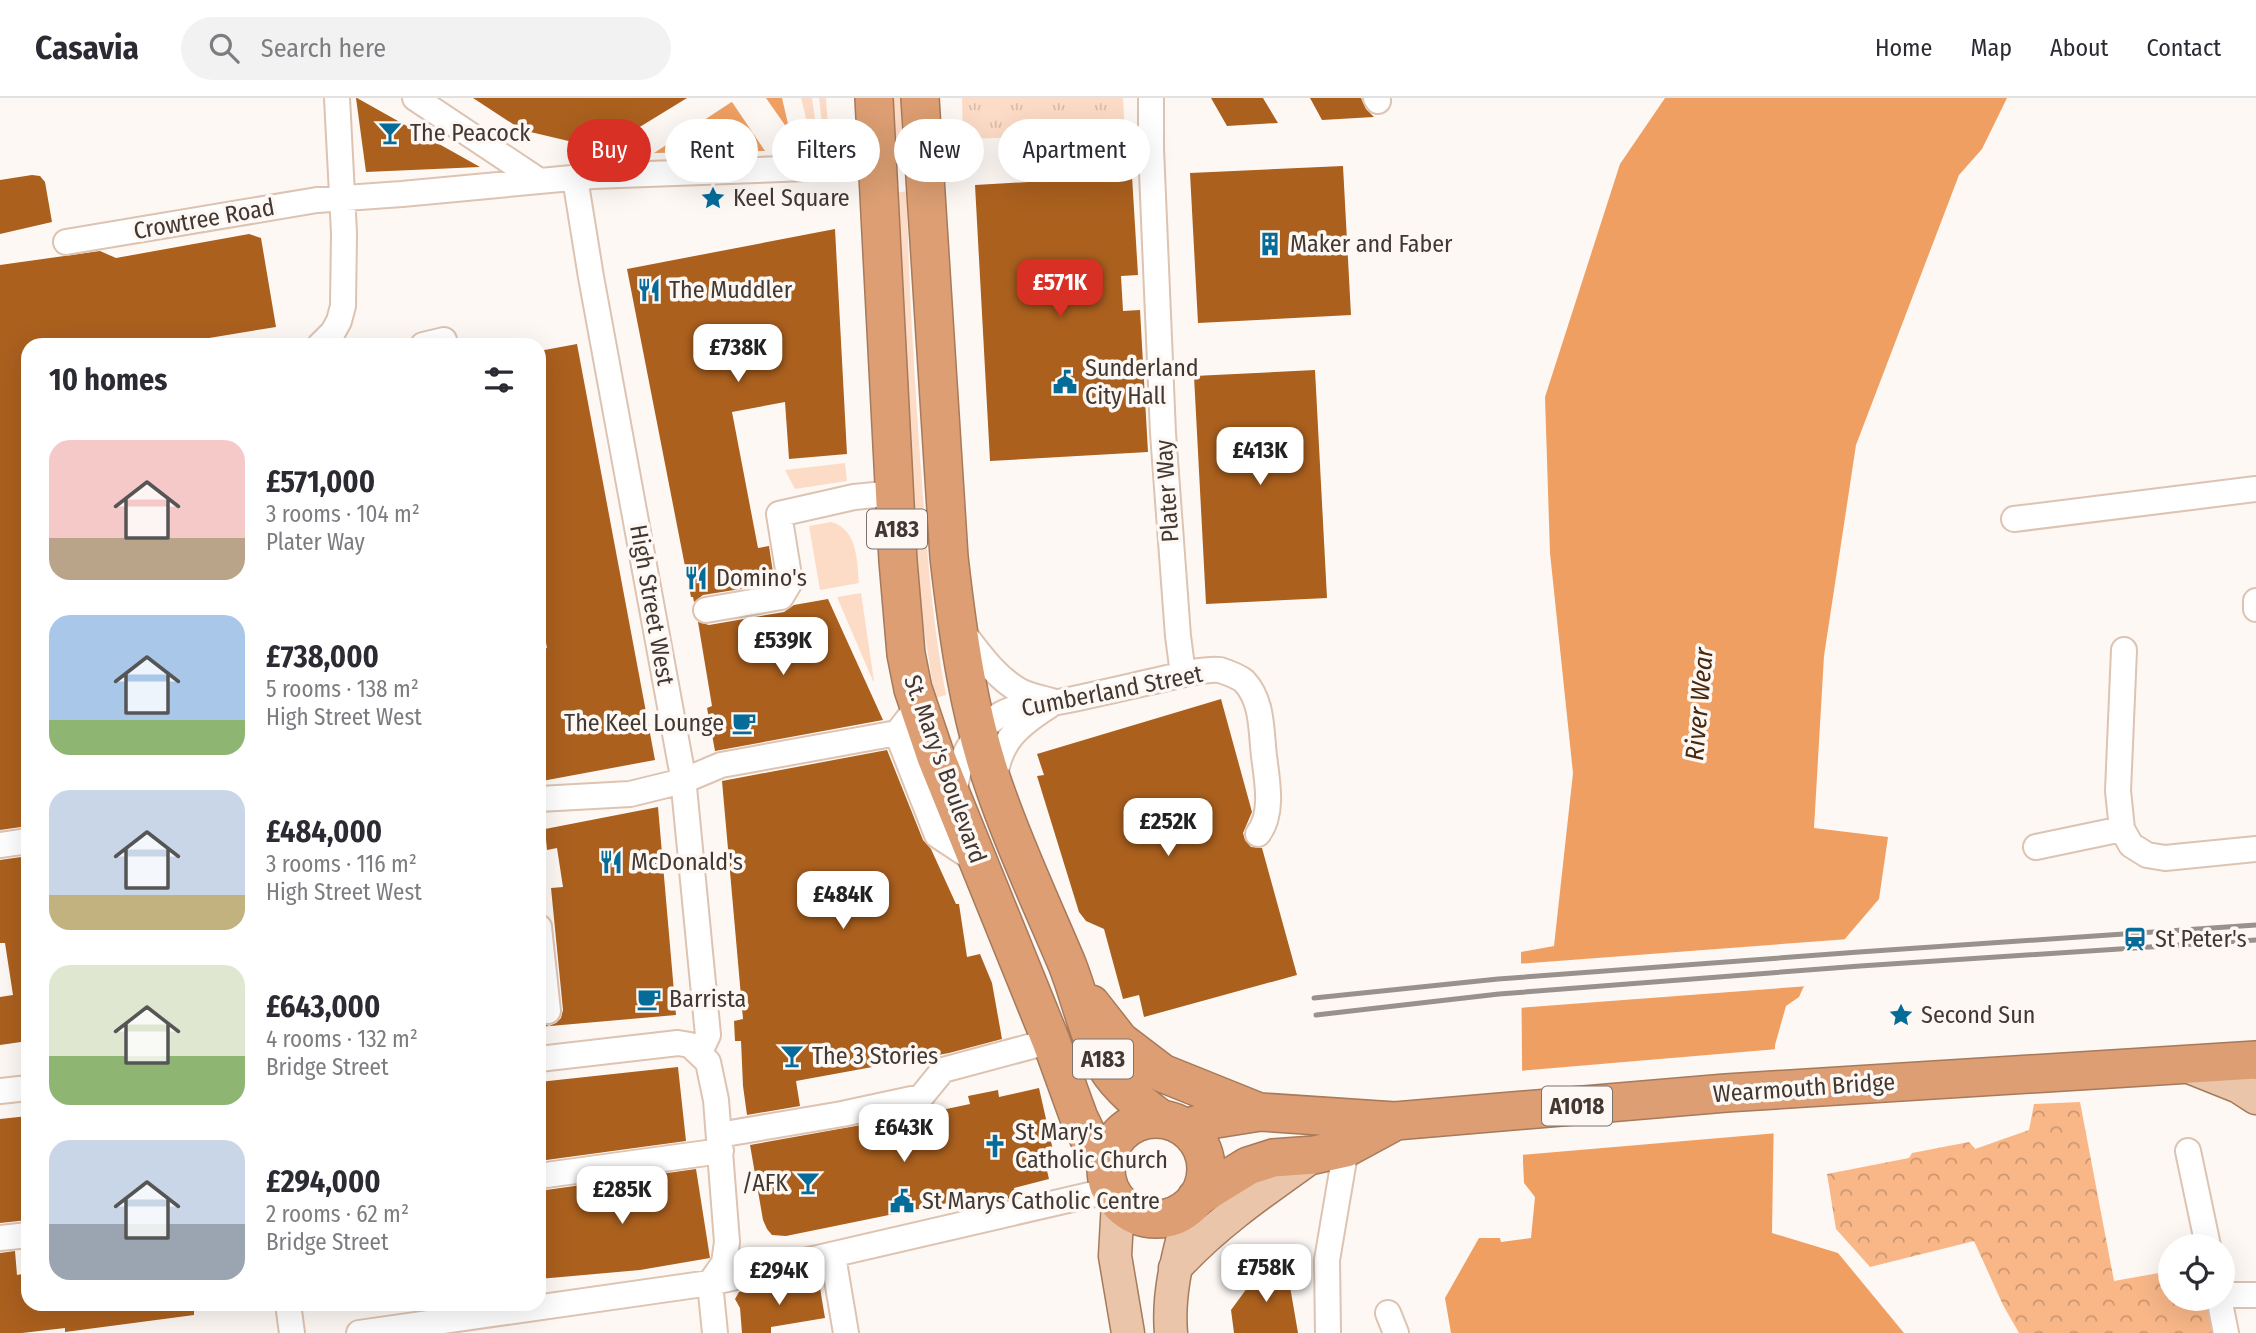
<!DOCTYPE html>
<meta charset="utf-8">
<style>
:root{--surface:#fff;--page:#f2f2f3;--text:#2b2b33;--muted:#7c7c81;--line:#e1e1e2;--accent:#d93025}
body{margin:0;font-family:"Fira Sans Condensed",sans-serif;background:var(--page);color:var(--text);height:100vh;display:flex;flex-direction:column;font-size:26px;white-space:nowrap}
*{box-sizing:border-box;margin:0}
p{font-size:23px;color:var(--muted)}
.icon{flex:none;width:38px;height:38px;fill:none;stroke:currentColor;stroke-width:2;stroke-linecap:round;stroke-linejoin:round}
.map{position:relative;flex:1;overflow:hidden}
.panel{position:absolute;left:21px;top:240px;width:525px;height:973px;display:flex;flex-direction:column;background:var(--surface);border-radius:21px;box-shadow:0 7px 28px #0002}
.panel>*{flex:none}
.top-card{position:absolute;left:567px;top:21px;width:665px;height:63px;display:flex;gap:14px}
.tools{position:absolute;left:2158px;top:1136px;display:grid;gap:14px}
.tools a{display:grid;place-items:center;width:77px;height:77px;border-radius:50%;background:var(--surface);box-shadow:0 7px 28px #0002;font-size:35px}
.price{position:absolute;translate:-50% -60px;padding:0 16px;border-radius:14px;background:#fff;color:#222;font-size:23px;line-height:46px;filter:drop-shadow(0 2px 4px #0008)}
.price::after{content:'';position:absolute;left:50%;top:42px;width:21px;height:16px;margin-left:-10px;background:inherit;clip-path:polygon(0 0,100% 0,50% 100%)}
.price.current{background:var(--accent);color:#fff}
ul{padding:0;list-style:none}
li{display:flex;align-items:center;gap:21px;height:175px;padding:0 28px}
li span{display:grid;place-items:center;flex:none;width:196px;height:140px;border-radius:21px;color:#555}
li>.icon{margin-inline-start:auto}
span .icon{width:84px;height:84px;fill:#fffc;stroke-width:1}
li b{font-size:30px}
h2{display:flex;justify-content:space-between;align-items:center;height:84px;padding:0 28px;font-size:30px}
.tag{padding:0 24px;border-radius:32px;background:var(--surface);box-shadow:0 7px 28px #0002;font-size:24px;line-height:63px}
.tag.current{background:var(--accent);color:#fff}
header{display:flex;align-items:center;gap:42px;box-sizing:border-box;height:98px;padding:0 35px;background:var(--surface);border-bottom:2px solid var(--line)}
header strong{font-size:33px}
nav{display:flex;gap:38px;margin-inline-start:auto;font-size:24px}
.search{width:490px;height:63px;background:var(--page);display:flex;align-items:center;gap:18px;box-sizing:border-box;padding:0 24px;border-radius:38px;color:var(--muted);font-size:26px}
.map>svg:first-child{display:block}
.grass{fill:#fcdcc6}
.forest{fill:url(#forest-crowns)}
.park{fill:url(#park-tufts)}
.water{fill:#ef9f62}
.pier{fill:#fdf8f4}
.building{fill:#ab601e}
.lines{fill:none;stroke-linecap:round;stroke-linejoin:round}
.minor-casing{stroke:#ddc3b1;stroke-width:28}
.major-casing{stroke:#a67a5b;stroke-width:35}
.highway-casing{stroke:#a67a5b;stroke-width:40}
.minor{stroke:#fff;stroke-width:24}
.major{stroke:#eac5aa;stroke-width:32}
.highway{stroke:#dc9e72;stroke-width:37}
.rail{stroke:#99918b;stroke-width:5}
.labels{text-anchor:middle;stroke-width:7;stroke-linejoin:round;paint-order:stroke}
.shield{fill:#fdf8f4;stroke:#7b726c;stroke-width:2}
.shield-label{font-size:23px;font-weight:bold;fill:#433831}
.poi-label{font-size:24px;fill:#433831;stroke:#fdf8f4;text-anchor:start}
.street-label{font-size:24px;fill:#433831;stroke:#fdf8f4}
.water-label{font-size:26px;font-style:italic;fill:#48280e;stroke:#fdf8f4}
</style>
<header>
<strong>Casavia</strong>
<div class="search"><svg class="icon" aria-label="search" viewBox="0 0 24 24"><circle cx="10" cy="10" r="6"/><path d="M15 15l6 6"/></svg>Search here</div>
<nav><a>Home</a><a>Map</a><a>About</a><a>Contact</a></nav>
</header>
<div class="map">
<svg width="2256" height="1235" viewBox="0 0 2256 1235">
<defs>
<pattern id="forest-crowns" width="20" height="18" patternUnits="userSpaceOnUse" patternTransform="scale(1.75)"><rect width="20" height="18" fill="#f9b788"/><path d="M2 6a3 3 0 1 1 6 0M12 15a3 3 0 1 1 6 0" fill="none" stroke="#cb9670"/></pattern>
<pattern id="park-tufts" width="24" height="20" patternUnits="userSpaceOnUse" patternTransform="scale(1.75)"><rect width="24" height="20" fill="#fcdcc6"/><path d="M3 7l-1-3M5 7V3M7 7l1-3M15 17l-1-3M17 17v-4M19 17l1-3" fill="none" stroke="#d9beab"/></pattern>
</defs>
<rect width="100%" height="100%" fill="#fdf8f4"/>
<path class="grass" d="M801,0H812L819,48H813Z
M819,0H826L829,44L825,49Z
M888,0H901L902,45H889Z
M907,93C908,182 914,271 920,359C926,439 931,518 946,597L935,600L921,513L912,397L895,95Z
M845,365L847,383L795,391L785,372Z
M831,424C858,431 857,464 859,485L820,492L809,428Z
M861,495L874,583H873L837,499Z"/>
<path class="forest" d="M2080,1004L2114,1183L2170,1173V1200L2219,1201L2226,1235H2019L2003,1207L1974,1143L1870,1169L1836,1131L1827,1076L1909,1060L1912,1055L1969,1044L1975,1051L2029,1032L2034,1006Z"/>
<path class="park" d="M962,0H1123L1125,36L963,41Z"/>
<path class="water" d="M766,0H782L789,30H787Z
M1665,0H2007L1982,51L1959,77L1856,347L1824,558L1814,730L1888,739L1879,801L1803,890L1799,899L1786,908L1775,947L1772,1135L1838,1155L1904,1235H1451L1445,1200L1479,1140H1500L1501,1144L1531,1140L1535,1099L1524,1085L1523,1064L1521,854L1554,848L1573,675L1550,455L1545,299L1620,66Z
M732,4L765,53L654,55L730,5Z"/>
<path class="pier" d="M1849,841L1809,888L1518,910L1517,866Z
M1778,951V1035L1520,1057L1519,973Z"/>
<path class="building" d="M356,0H357L480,69L366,74Z
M473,0H687L625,38L577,45L522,32Z
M1211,0H1263L1278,25L1227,28Z
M1310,0H1361L1366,11L1374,19L1322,22Z
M1343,68L1351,217L1198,225L1190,75Z
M32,77L40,78L45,84L52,124L0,136V82Z
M1132,78L1138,177L1121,178L1123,213L1140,212L1148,354L990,363L975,87Z
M835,131L847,356L789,361L785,304L732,314L758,450L769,448L774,481L772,486L703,497L694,504L693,499H691L627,171Z
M249,136L261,140L276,229L209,240L210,247H28V728L0,732V167L100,153L116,160Z
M577,246L655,662L542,683L539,665V552L547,550L539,507V253Z
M1315,272L1327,500L1206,506L1194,278Z
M828,501L883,622L715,653L707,610L712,608L698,524L709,527L784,514L794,507Z
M1221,601L1252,714L1243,735L1245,742L1251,749L1262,750L1297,877L1144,919L1139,897L1123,901L1104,831L1086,823L1079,814L1037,678L1044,677L1037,656Z
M887,652L923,742L931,751L956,806H959L967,859L980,856L992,885L1002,941L949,955L796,983L800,1008L747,1017L743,988L741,943H735L734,923L743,921L722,683Z
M658,709L676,917L539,929V924L549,928L556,925L561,920L563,912L551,790L563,789L557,750L547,752L545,731Z
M28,758V943L0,947V899L13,897L5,845H0V762Z
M678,969L686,1043L539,1063V984Z
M1039,990L1055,1061L1045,1064L1049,1081L1014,1090L1016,1099L989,1104L987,1097L786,1138L772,1137L767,1131L763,1122L750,1047L906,1019L931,1010L932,1014L970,1006L968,998L998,992L999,999Z
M28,1018V1122L0,1125V1021Z
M696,1071L710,1160L640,1172L539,1181V1093Z
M15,1153L17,1177L28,1175V1206H194V1217L65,1234V1230L22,1235H0V1155Z
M1286,1165L1298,1235H1234L1231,1212L1264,1167Z
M819,1184L825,1220L771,1229V1235H742L740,1210L735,1201L739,1194L750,1191L754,1194Z"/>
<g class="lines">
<g class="minor-casing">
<path id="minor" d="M415,0L538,82
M1151,0V51L1163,335L1178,538L1183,576
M1376,0L1378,3
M575,80L591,179L683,679L708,937L700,954
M66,144L317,102L402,96L593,78L836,69
M320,247L333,234L339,223L343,208L344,135L337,0
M423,247L444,242
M2014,421L2256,391
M2256,503V511
M706,512L781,499L790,484L779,416L854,399L895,395
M962,533C978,554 996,580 1020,593C1030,598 1041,600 1052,603
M2124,552L2118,693L2122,731L2131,747L2147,757L2165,760L2256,751
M897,635L937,737L978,764
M994,685C998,645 1016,629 1049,608
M539,701L630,696L683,683L721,667L897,635L918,608
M954,701C956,667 971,634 1001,616C1018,607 1040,607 1058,604C1095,597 1131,588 1167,580C1181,577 1206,570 1220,572C1226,574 1239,579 1244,583C1263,603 1261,633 1264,658C1267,682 1274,716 1258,736
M0,747L28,743
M2036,749L2122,731
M539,829L548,913
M539,961L678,945L690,947L708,964L716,1002L727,1144L724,1165L710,1185L715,1235
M0,993L28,990
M719,1037L842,1016L921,999L943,972L1051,943
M2188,1053L2208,1148
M539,1078L721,1053
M0,1140L28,1137
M833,1158L846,1235
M2222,1197H2256
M2219,1200L2226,1235
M288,1206L292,1235
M1388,1215L1396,1235
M359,1235L710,1185L1111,1092
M1328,1235L1327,1162L1346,1050"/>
</g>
<g class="major-casing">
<path id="major" d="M2184,967L2239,989L2256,1000
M1118,1104L1115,1158L1128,1235
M1175,1170C1216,1125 1265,1092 1314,1057
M1171,1235C1167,1190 1181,1148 1192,1105"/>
</g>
<g class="highway-casing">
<path id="highway" d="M874,0L898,463L906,556L913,591L936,659L1051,943L1079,1020L1093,1049L1106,1064
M920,0L949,459C958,538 969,619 996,694C1016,752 1043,809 1067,866C1081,901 1087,938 1107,970C1121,992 1141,1006 1161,1021
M1091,906L1120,943L1162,975L1259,1014
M1106 1071a50 50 0 1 1 100 0a50 50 0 1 1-100 0Z
M1185,1030L1216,1021L1260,1014L1395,1023L1726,995L2256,962
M1196,1100L1248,1068L1273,1060L1314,1057L1346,1050L1394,1024"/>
</g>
<use href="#minor" class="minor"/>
<use href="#major" class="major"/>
<use href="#highway" class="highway"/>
<path class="rail" d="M1314,900L1498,881L1859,854L2256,827
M1316,917L1499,896L1860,868L2256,842"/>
</g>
<defs>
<g id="bar-bare" transform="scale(1.89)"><path d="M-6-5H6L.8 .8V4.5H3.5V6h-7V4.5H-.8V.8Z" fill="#056c9a" stroke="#fdf8f4" stroke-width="2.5" paint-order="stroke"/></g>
<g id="sight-bare" transform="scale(1.89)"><path d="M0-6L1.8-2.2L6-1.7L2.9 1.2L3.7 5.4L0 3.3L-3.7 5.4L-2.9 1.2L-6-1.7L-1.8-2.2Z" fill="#056c9a" stroke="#fdf8f4" stroke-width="2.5" paint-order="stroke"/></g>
<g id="building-bare" transform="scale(1.89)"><path d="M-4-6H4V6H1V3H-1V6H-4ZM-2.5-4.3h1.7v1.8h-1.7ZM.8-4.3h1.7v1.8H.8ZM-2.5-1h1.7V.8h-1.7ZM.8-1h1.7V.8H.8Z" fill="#056c9a" stroke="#fdf8f4" stroke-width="2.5" paint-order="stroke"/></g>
<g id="restaurant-bare" transform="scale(1.89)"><path d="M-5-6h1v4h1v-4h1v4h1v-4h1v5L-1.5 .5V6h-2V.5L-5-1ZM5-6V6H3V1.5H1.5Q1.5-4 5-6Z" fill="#056c9a" stroke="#fdf8f4" stroke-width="2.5" paint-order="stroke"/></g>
<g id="civic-bare" transform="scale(1.89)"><path d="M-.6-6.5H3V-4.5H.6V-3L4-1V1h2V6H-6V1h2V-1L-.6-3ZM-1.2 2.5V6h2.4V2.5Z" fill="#056c9a" stroke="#fdf8f4" stroke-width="2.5" paint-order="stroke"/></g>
<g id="cafe-bare" transform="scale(1.89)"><path d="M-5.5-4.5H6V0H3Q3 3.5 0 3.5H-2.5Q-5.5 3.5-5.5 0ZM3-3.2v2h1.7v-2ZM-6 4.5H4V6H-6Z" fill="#056c9a" stroke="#fdf8f4" stroke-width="2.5" paint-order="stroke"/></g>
<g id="station-bare" transform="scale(1.89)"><path d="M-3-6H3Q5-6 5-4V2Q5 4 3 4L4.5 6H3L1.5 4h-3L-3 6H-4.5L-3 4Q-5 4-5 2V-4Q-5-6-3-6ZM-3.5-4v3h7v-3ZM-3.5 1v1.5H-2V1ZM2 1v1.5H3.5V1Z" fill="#056c9a" stroke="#fdf8f4" stroke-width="2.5" paint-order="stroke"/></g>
<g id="church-bare" transform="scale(1.89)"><path d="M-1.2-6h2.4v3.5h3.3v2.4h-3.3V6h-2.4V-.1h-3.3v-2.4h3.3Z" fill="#056c9a" stroke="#fdf8f4" stroke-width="2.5" paint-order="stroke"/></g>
</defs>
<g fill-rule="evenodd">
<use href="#bar-bare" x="390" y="35"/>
<use href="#sight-bare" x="713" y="100"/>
<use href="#building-bare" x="1270" y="146"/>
<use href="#restaurant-bare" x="649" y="192"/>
<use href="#civic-bare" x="1065" y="284"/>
<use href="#restaurant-bare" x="696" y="480"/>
<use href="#cafe-bare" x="744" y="625"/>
<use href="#restaurant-bare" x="611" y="764"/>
<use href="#station-bare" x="2135" y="841"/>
<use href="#cafe-bare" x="649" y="901"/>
<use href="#sight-bare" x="1901" y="917"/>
<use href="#bar-bare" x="792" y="958"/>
<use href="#church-bare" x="995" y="1048"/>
<use href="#bar-bare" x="808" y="1085"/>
<use href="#civic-bare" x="902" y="1103"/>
</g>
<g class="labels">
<g class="shield">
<rect x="867" y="411.5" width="60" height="39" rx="5"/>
<rect x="1073" y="941.5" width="60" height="39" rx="5"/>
<rect x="1542" y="988.5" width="70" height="39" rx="5"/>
</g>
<g class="shield-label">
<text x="897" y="439">A183</text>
<text x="1103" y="969">A183</text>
<text x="1577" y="1016">A1018</text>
</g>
<g class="poi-label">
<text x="410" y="43">The Peacock</text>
<text x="733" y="108">Keel Square</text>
<text x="1290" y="154">Maker and Faber</text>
<text x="669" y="200">The Muddler</text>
<text x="1085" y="278">Sunderland<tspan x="1085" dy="28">City Hall</tspan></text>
<text x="716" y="488">Domino's</text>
<text x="724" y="633" text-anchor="end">The Keel Lounge</text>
<text x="631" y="772">McDonald's</text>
<text x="2155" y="849">St Peter's</text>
<text x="669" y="909">Barrista</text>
<text x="1921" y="925">Second Sun</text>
<text x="812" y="966">The 3 Stories</text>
<text x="1015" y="1042">St Mary's<tspan x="1015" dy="28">Catholic Church</tspan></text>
<text x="788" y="1093" text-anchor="end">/AFK</text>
<text x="922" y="1111">St Marys Catholic Centre</text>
</g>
<g class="street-label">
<text transform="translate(204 121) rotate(-10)" y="8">Crowtree Road</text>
<text transform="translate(1167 393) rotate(-94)" y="8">Plater Way</text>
<text transform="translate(652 507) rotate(80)" y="8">High Street West</text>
<text transform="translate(1112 593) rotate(-11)" y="8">Cumberland Street</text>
<text transform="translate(945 671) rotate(70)" y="8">St. Mary's Boulevard</text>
<text transform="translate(1804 990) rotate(-4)" y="8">Wearmouth Bridge</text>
</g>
<g class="water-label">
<text transform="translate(1699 606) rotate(-85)" y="9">River Wear</text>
</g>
</g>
</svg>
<div class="tools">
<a><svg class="icon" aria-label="locate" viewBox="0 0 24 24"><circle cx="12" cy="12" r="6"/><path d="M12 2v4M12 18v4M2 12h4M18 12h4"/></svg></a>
</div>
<b class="price current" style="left:1060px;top:221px">£571K</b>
<b class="price" style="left:738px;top:286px">£738K</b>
<b class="price" style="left:1260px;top:389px">£413K</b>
<b class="price" style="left:783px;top:579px">£539K</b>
<b class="price" style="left:1168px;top:760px">£252K</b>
<b class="price" style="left:843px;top:833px">£484K</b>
<b class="price" style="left:904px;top:1066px">£643K</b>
<b class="price" style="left:622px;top:1128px">£285K</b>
<b class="price" style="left:1266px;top:1206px">£758K</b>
<b class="price" style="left:779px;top:1209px">£294K</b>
<div class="top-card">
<a class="tag current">Buy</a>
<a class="tag">Rent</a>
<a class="tag">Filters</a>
<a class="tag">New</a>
<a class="tag">Apartment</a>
</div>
<section class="panel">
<h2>10 homes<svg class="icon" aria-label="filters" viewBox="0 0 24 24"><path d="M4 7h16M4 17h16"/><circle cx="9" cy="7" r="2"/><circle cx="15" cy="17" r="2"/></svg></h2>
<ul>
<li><span style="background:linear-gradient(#f6c9c9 70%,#b9a48a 0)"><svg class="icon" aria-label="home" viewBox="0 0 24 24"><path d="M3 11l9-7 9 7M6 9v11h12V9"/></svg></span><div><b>£571,000</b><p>3 rooms · 104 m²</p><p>Plater Way</p></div></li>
<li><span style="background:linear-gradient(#a9c7e8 75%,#8fb573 0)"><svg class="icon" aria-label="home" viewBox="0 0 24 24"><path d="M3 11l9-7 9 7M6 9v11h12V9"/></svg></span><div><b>£738,000</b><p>5 rooms · 138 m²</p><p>High Street West</p></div></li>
<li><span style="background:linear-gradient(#c9d6e8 75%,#c2b280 0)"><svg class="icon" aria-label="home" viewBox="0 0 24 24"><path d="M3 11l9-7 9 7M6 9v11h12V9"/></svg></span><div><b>£484,000</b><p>3 rooms · 116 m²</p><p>High Street West</p></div></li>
<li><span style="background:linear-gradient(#dfe7d0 65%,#8fb573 0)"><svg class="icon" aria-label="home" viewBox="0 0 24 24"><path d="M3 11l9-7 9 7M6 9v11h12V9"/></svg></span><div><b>£643,000</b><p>4 rooms · 132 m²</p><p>Bridge Street</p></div></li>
<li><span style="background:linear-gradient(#c9d6e8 60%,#9aa5b1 0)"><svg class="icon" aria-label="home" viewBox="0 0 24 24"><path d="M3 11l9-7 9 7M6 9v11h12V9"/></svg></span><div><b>£294,000</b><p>2 rooms · 62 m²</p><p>Bridge Street</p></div></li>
</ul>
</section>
</div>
